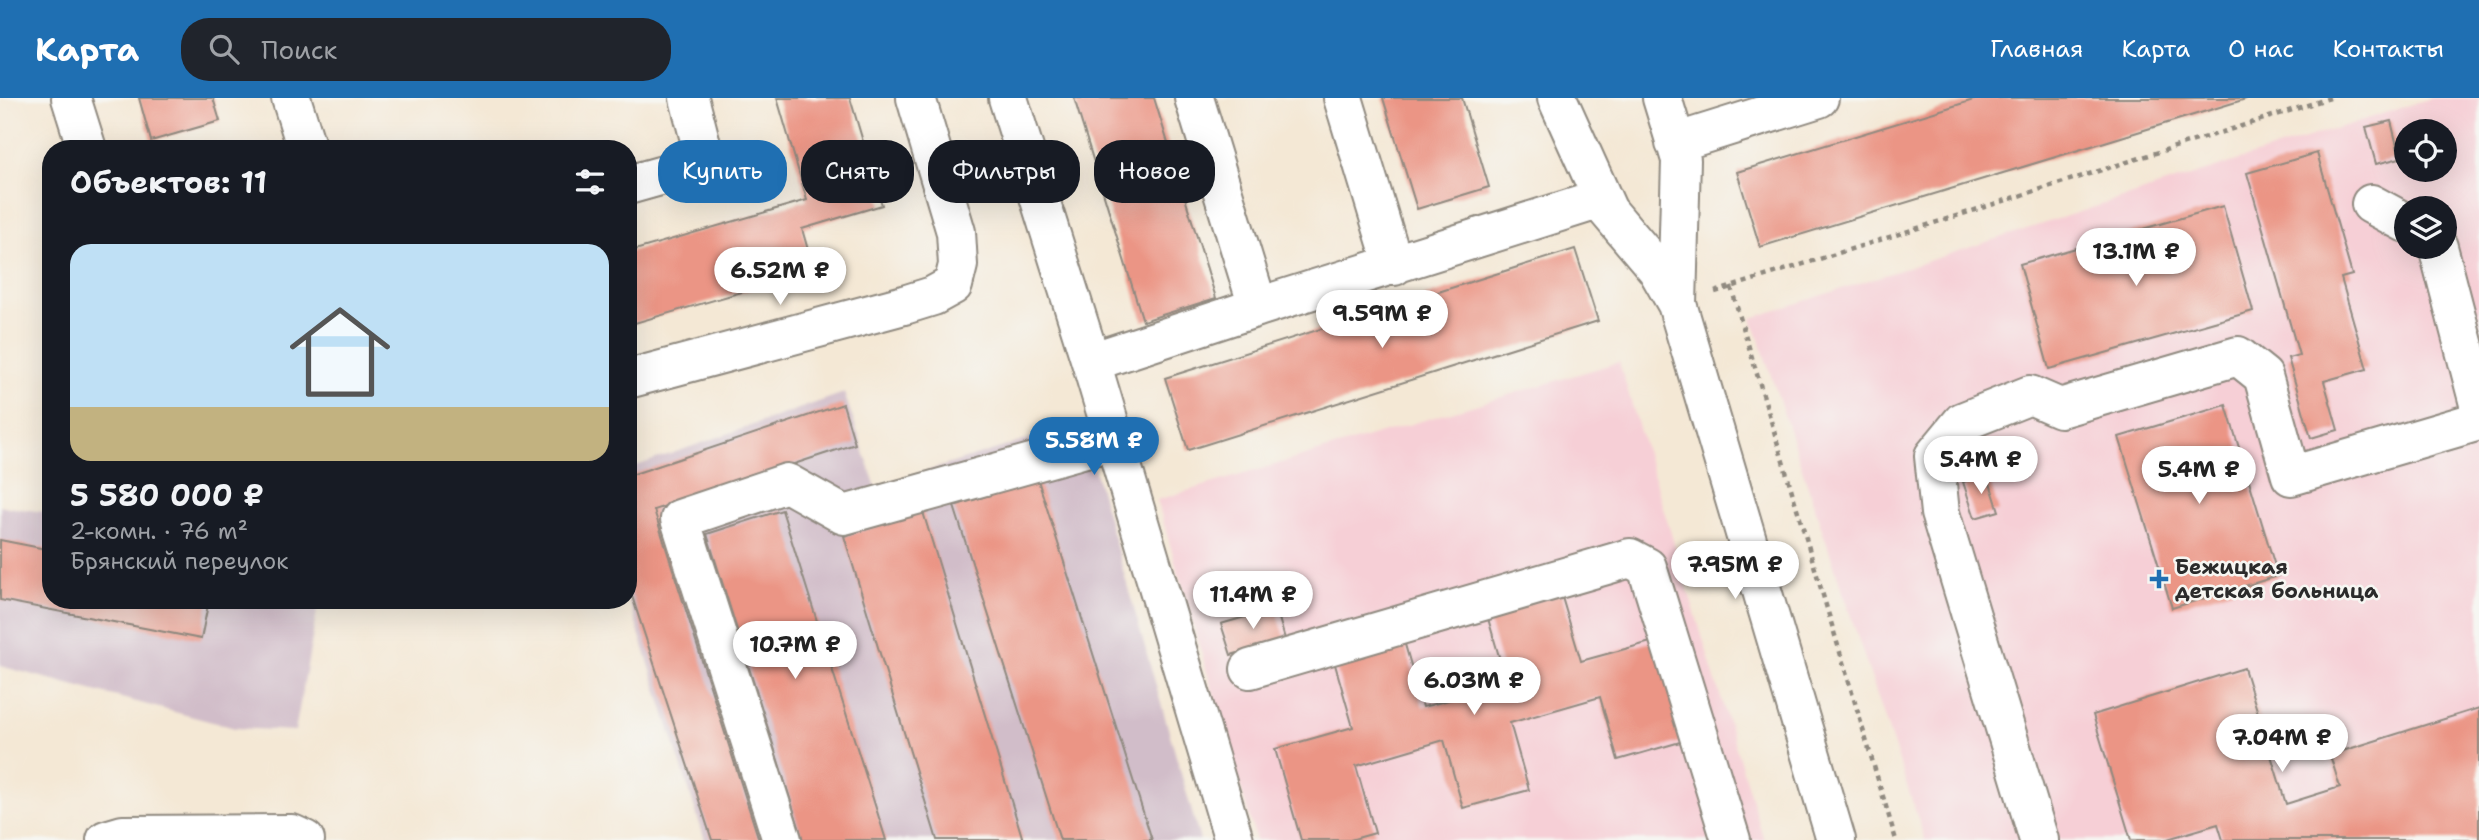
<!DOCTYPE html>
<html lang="ru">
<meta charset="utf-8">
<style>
:root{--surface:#171b24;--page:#20242c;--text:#f1f3f6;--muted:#9ea1a6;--accent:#1f6fb2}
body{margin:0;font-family:"Shantell Sans",sans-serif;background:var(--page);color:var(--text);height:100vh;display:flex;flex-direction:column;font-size:26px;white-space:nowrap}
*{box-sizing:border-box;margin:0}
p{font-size:23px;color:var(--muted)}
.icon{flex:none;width:38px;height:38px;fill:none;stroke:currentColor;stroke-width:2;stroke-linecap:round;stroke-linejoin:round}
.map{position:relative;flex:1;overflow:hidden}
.drawer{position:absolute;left:42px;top:42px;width:595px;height:469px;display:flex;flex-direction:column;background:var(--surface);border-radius:28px;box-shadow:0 7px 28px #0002}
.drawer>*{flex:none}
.hud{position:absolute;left:658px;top:42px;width:665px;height:63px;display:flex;gap:14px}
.tools{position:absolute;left:2394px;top:21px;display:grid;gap:14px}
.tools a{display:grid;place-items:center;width:63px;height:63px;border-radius:50%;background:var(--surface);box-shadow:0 7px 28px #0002;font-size:35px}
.price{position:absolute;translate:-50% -60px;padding:0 16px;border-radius:24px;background:#fff;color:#222;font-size:23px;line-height:46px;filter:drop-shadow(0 2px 4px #0008)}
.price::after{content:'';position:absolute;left:50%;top:42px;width:21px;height:16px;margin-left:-10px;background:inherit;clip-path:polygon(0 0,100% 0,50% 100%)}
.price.current{background:var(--accent);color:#fff}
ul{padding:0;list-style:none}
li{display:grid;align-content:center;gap:14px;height:371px;padding:0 28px}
li span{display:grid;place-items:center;height:217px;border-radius:21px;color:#555}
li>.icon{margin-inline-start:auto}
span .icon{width:126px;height:126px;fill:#fffc;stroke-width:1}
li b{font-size:30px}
h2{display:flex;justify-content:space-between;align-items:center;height:84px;padding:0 28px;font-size:30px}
.chip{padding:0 24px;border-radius:28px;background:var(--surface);box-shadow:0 7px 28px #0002;font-size:24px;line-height:63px}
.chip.current{background:var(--accent);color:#fff}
header{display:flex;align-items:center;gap:42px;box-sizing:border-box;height:98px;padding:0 35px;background:var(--accent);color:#fff}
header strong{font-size:33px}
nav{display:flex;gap:38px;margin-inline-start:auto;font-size:24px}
.search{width:490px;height:63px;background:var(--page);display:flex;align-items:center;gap:18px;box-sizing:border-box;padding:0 24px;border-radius:28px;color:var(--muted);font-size:26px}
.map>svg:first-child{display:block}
.built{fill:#f6cfd6;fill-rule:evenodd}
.industrial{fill:#d1bdc9}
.building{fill:#eb9585}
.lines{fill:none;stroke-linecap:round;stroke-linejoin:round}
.minor-casing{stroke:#908a80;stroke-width:42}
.path{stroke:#908a80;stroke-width:4.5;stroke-dasharray:5 5;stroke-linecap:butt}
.minor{stroke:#fff;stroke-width:38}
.poi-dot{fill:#1f6fb2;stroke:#f6f6f2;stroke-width:2.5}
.labels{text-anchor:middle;stroke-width:5;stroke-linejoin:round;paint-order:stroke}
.poi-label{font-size:21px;font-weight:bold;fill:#2b2b2b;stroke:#f6f6f2;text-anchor:start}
</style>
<header>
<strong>Карта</strong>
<div class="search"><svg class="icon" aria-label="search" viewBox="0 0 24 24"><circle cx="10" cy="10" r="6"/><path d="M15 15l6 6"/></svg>Поиск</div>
<nav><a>Главная</a><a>Карта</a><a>О нас</a><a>Контакты</a></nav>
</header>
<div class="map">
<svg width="2479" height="742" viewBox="0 0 2479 742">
<rect width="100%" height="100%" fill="#f6f6f2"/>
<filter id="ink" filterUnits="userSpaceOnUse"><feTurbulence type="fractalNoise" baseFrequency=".0143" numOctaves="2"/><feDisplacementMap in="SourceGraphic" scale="14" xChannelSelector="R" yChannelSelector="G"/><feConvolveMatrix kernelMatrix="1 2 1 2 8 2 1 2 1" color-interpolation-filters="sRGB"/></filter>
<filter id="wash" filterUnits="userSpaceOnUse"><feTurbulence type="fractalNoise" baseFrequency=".00686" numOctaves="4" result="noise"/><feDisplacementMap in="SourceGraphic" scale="28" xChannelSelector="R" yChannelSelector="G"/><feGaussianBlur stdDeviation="1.57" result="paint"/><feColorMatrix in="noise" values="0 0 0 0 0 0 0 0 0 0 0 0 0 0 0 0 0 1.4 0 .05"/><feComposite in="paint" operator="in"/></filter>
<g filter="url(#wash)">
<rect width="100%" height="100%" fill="#f4e8d5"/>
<path class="built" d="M2431,0H2479V742H1925L1752,220ZM2406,33H2445V72H2406ZM2406,110H2445V149H2406Z
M1619,264L1764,742H1256L1157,402Z"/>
<path class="industrial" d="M844,295L876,389L1081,325L1200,742H705L628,500V371Z
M0,408L51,415V502H319L295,633L235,630L0,568Z"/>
<g id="blocks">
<path class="building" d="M139,0H213L220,23L151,43Z
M777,0H850L882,107L802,131L814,173L628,227V154L807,102Z
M1074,0H1154L1216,200L1143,223Z
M1383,0H1462L1489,89L1417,111Z
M1980,0H2246V1L1760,149L1737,74Z
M2391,23L2400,60L2376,66L2366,29Z
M2317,55L2352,177L2341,180L2367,271L2324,283L2338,332L2311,340L2288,260L2299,257L2247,75Z
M2223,108L2253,213L2049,271L2020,166Z
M1575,151L1598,223L1188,352L1165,280Z
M843,306L855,346L654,412L759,742H712L628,486V378Z
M2226,307L2278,478L2172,510L2119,339Z
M1987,376L1999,413L1975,420L1963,384Z
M1038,382L1152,742H1060L954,408Z
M782,412L886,742H803L707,436Z
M923,414L1023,742H937L844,438Z
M0,442L51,452V502H209L201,541L0,502Z
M1561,496L1581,563L1658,542L1687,642L1618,662L1600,599L1510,625L1529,692L1463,710L1444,642L1356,668L1375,735L1350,742H1301L1275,651L1353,629L1334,563L1404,543L1423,609L1507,586L1487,517Z
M1276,510L1285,541L1231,557L1221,526Z
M2244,570L2286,706L2340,689L2330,657L2479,610V742H2223L2218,726L2164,742H2131L2093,617Z"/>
</g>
</g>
<g filter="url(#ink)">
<use href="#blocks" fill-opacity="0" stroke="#908a80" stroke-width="2"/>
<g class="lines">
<g class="minor-casing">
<path id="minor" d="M71,0L87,51
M291,0L307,51
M1008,0L1091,264L1234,742
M1194,0L1258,209L1601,101
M1343,0L1394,168
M1557,0L1608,113L1657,171L1677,206L1836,742
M1662,0L1681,62L1677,206
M1675,45L1819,0
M628,87L706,65L689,0
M2371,106L2406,125
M2438,149L2479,306
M1091,264L1258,209
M628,281L904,207L933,198L953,187L958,167L956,134L916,0
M1250,571L1630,460L1647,469L1731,742
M106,742L123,737L292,736L305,742
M782,742L680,421L787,385L844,417L1114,342
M2039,742L1940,415L1934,358L1962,324L2030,297L2060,310L2238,258L2263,278L2291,378L2479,323"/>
</g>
<path class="path" d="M1731,189L1896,742
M1715,194L2330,0"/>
<use href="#minor" class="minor"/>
</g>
</g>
<path class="poi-dot" d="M2155.5 470.5h7v7h7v7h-7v7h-7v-7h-7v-7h7z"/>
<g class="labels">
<g class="poi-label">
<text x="2175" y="476">Бежицкая<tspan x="2175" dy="24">детская больница</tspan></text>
</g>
</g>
</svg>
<div class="tools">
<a><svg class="icon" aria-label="locate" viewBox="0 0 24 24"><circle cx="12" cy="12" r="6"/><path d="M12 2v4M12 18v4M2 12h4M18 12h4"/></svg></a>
<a><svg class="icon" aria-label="layers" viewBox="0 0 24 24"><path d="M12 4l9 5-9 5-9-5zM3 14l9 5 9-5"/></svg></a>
</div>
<b class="price" style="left:2136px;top:190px">13.1M ₽</b>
<b class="price" style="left:780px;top:209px">6.52M ₽</b>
<b class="price" style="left:1382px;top:252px">9.59M ₽</b>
<b class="price current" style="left:1094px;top:379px">5.58M ₽</b>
<b class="price" style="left:1981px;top:398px">5.4M ₽</b>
<b class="price" style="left:2199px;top:408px">5.4M ₽</b>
<b class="price" style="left:1735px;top:503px">7.95M ₽</b>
<b class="price" style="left:1253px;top:533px">11.4M ₽</b>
<b class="price" style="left:795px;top:583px">10.7M ₽</b>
<b class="price" style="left:1474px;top:619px">6.03M ₽</b>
<b class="price" style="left:2282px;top:676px">7.04M ₽</b>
<div class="hud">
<a class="chip current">Купить</a>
<a class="chip">Снять</a>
<a class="chip">Фильтры</a>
<a class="chip">Новое</a>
</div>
<section class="drawer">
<h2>Объектов: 11<svg class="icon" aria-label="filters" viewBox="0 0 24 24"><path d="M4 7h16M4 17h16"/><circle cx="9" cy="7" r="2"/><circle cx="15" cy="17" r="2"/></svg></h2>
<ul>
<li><span style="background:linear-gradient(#bfe0f5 75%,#c2b280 0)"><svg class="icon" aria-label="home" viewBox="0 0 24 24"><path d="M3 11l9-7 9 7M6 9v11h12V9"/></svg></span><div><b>5 580 000 ₽</b><p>2-комн. · 76 m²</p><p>Брянский переулок</p></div></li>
</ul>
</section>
</div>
